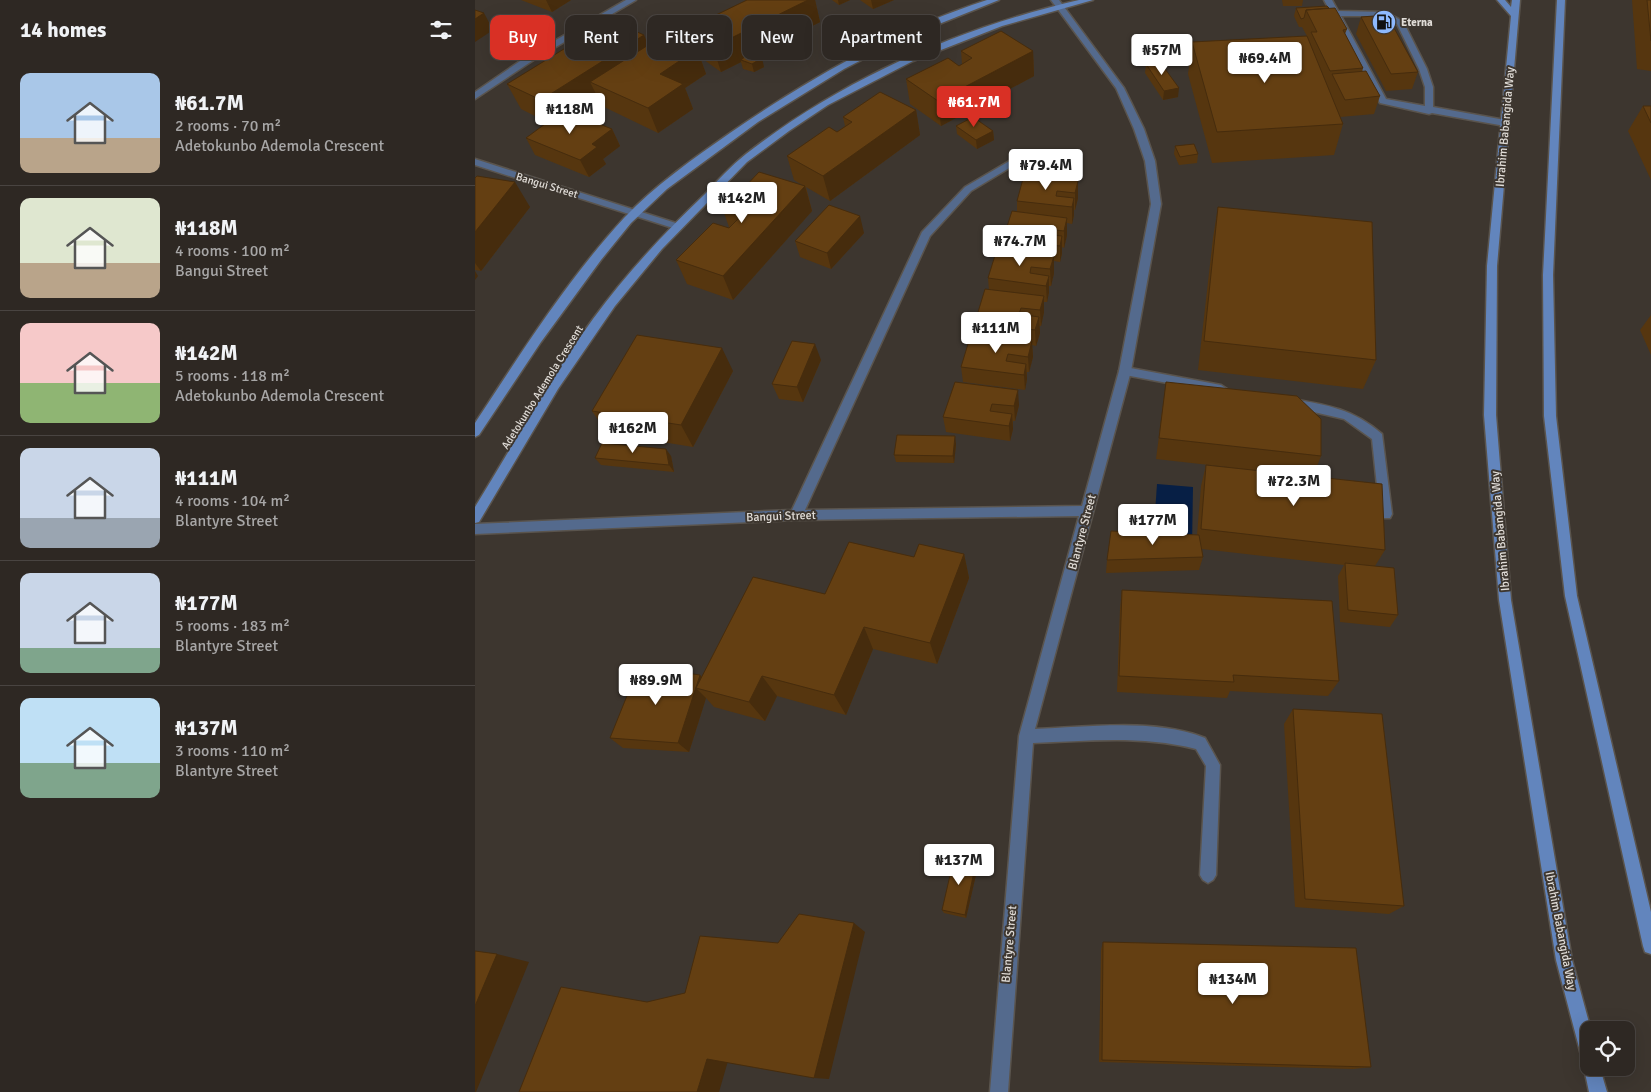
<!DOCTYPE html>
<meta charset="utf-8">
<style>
:root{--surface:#2e2823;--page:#36302b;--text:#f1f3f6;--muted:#a7a6a6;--line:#494441;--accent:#d93025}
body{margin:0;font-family:Signika,sans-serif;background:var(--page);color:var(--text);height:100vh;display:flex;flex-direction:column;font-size:19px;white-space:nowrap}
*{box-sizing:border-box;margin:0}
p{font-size:16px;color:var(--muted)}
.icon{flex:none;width:28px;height:28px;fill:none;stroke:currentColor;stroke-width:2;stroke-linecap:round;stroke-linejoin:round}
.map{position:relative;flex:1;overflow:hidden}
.side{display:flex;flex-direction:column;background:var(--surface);width:475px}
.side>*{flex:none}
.top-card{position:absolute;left:15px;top:15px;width:475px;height:45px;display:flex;gap:10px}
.controls{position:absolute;left:1105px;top:1021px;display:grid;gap:10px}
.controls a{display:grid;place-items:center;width:55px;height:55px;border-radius:10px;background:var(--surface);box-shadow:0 5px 20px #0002,0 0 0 1px var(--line);font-size:25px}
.price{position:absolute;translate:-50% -42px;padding:0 11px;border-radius:5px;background:#fff;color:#222;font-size:16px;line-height:32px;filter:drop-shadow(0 1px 2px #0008)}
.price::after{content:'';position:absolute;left:50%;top:30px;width:15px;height:11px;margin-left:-8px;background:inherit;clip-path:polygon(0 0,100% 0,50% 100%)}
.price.active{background:var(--accent);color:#fff}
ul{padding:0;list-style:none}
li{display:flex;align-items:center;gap:15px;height:125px;padding:0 20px}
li+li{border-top:1px solid var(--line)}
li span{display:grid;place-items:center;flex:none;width:140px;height:100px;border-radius:10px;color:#555}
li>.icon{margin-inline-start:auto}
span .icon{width:60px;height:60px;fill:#fffc;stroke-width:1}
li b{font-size:21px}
h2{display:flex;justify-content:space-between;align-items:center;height:60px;padding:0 20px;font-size:21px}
.chip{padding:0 18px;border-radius:10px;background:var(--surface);box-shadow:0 5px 20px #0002,0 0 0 1px var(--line);font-size:18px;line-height:45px}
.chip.active{background:var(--accent);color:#fff}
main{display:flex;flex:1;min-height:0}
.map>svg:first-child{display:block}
.water{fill:#071f45}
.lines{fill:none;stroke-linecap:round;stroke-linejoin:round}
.lane-casing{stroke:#5a544d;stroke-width:3}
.street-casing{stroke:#5a544d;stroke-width:3}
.secondary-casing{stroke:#5a544d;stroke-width:3}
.lane{fill:#546a8d;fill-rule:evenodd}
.street{fill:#546a8d;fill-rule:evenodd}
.secondary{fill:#6285bd;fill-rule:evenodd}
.wall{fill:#56360f}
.shaded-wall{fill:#462c0d}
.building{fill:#643f12;stroke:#462c0d}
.labels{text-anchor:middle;stroke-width:4;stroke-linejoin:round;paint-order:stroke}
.far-poi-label{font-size:11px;font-weight:bold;fill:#e0dcd7;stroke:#3d362f;text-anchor:start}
.far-street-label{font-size:11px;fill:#e0dcd7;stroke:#3d362f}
.street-label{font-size:12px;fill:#e0dcd7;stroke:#3d362f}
</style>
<main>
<section class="side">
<h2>14 homes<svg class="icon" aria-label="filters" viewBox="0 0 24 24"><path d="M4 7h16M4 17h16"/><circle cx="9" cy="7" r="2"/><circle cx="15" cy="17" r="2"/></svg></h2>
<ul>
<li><span style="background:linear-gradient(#a9c7e8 65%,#b9a48a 0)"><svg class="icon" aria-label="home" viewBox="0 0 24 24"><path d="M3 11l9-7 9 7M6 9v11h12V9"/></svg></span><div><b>₦61.7M</b><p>2 rooms · 70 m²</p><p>Adetokunbo Ademola Crescent</p></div></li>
<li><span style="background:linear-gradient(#dfe7d0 65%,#b9a48a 0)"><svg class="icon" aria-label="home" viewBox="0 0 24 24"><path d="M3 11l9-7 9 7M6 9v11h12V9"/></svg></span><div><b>₦118M</b><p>4 rooms · 100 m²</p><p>Bangui Street</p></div></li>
<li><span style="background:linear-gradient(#f6c9c9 60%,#8fb573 0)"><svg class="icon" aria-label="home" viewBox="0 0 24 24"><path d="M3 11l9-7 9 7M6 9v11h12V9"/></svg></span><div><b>₦142M</b><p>5 rooms · 118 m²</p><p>Adetokunbo Ademola Crescent</p></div></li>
<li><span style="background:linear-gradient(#c9d6e8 70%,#9aa5b1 0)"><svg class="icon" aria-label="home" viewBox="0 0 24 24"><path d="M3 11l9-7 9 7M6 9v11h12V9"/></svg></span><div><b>₦111M</b><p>4 rooms · 104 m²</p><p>Blantyre Street</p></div></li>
<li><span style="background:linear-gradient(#c9d6e8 75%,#7fa58c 0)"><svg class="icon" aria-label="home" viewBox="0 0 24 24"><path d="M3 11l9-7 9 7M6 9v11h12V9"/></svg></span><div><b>₦177M</b><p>5 rooms · 183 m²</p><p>Blantyre Street</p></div></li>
<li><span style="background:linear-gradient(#bfe0f5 65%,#7fa58c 0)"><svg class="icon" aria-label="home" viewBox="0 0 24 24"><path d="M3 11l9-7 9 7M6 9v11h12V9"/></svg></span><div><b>₦137M</b><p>3 rooms · 110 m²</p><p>Blantyre Street</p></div></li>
</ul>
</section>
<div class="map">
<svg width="1176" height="1092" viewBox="0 0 1176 1092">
<rect width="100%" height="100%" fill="#3d362f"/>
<path class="water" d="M682,484L718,487L717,545L678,542Z"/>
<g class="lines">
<g class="lane-casing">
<path id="lane" d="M849,0H857L863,11L910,12L928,21L952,69L958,87V107L1030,120L1034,123L1030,126L957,113L954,114L905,103ZM866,16H908L922,24L944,69L950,87V106L911,99Z
M650,367L746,385L752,389L746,393L650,375L644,371Z
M817,399C853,405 878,409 907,434L917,514L915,518H907L905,514L897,439L869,419L813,406L811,403Z"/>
</g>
<g class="street-casing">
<path id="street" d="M151,0H161L57,61L0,99V92L51,57Z
M576,0H584L649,88L669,129L680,161L686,204L656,371L560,729C612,727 681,718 730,738L745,765L741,875L738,880L733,883L728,880L725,875L731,766L721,749C667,735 612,741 558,743L533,1092H515L544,736L604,516L321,520L0,534V524L317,510L447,232L490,187L548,153L551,154V158L496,191L455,236L330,510L607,506L644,371L676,204L670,161L659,129L641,88Z
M0,159L204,224L206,226L204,228H198L0,165Z"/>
</g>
<g class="secondary-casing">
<path id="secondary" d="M512,0H524L429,38L369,69L283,122L192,189L156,223L126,260L66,342L4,435L0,437V423C46,353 92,280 149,218C180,185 218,159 255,133C335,78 419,30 512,0Z
M604,0H618L527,26L438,61L353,105L314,131L272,162L187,249L140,306L83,389L4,522L0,523V507C39,444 74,379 118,319C151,274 189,233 230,194C243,180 256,166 271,154C369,78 484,28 604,0Z
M1022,0H1030L1036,7L1037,0H1045L1022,266L1021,415L1036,600L1097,960L1116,1030H1114V1068H1125L1132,1092H1114L1109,1068L1111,1062L1108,1061L1106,1055L1081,960L1024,600L1009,415L1012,266L1036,16Z
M1082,0H1090L1078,275L1081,416L1102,596L1176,912V954L1170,952L1168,946L1090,596L1069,416L1068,275Z"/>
</g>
<use href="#lane" class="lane"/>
<use href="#street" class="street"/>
<use href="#secondary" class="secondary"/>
</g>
<path class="wall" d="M46,0H96L77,12Z
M272,0H340L345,22L278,56L289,67L279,72L268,69L266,62L246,72L225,57L231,74L210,88L218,109L183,133L127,106L122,96L97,113L137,129L145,146L128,159L131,164L114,177L60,155L51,138L72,122L46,109L32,84L169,35L173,45L218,47L212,29Z
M357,0H375L364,5Z
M385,0H419L398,9Z
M807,0H828L827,6H808Z
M1157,0H1176V71L1162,69Z
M821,8H854L872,29L870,34L888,68L887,72L905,96L899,114L865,117L868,124L859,155L737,163L713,74L717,42L832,36L827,27H824L819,16Z
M886,17L943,72L937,89L911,91L881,34Z
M486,51H558L559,76L466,126L435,104L431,79L484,66L487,64Z
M671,64L703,97L688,100L670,73Z
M1168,106H1176V180L1153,131Z
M441,110L445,135L355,201L331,187L337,211L258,300L212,284L201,260L254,227L248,210L329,186L319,180L312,156L362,132L370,126L368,117Z
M481,126L518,131L519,140L502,149L482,134Z
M700,146L723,154L722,163L704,165L699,154Z
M0,178L55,207L6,271L0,270Z
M603,181V198L600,210H599V215L597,224L592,223V235L589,248L587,247V253L585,262L579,261V273L576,286H574V292L572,302H569V312L566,326H564L565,333L561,346L557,345L558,357L554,372H552V379L550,390L488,382L486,367L502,335L500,322L514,290L513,278L529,250L528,239L542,212V201Z
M743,207L901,360L888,389L723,370L738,238Z
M389,233L356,269L325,257L320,241Z
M1176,315V355L1165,330Z
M346,360L328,402L304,399L297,384Z
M258,371L218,447L132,433L117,411Z
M480,382L544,405L540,421H538V429L535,441L471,432L468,417Z
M691,382L846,456L838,477L910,550L900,566L923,615L915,627L865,622L863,576L869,565L727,549L728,557L724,570L631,573L632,560L722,535L726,486L731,465L752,467L681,459Z
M481,444L479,463L421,462L419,455Z
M196,456L199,472L126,465L120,458Z
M489,554L494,578L462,664L398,649L371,715L302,696L290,721L239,707L231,698L214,752L148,748L135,738L225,675L227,677L350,594L439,557Z
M647,590L864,681L853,696L755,691L752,698L642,692L645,609Z
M818,709L929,906L914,914L820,907L809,724Z
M503,866L491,918L469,913L467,910Z
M628,942L896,1067L878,1069L624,1062L626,950Z"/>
<path class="shaded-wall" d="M71,0H96L77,12Z
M333,0H340L345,22L268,61L266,60V62L246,72L238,47Z
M363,0H375L364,5Z
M396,0H419L398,9Z
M9,13L18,30L0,42V19Z
M169,35L179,60L115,82L122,96L79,125L66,100Z
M222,49L231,74L210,88L218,109L183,133L173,108L185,74Z
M558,51L559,76L466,126L463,101Z
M287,58L289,67L279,72L277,64Z
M704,88L703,97L688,100L689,91Z
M441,110L445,135L355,201L348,176Z
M137,129L145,146L128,159L131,164L114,177L105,160L117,144Z
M518,131L519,140L502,149L501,140Z
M603,181V198L600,210V193Z
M40,182L55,207L6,271L0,263V232Z
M330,186L337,211L258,300L248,276Z
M599,198V215L597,224V207Z
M385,216L389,233L356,269L352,253Z
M592,218V235L589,248V231Z
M587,236V253L585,262V246Z
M579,256V273L576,286L575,269Z
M0,271L3,276L0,280Z
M574,276V292L572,302L571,286Z
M569,296V312L566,326L565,310Z
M564,317L565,333L561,346L560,330Z
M557,341L558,357L554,372L553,357Z
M340,344L346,360L328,402L322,387Z
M247,348L258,371L218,447L206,425Z
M551,364L552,379L550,390L549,375Z
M543,390L544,405L540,421L539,406Z
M537,414L538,429L535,441L534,426Z
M480,436L481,444L479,463L478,456Z
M191,449L196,456L199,472L194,465Z
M489,554L494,578L462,664L455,643Z
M389,627L398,649L371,715L359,695Z
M225,675L234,686L221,688L231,698L214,752L203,743Z
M287,676L302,696L290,721L274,702Z
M501,862L503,866L491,918L490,915Z
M379,923L390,932L354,1079L339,1078Z
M22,954L54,962L1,1092H0V1006Z
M232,1059L253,1061L244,1092H222Z"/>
<path class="building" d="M272,0H333L238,47L212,29Z
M1172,0H1176V41Z
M852,6L854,8L831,10L829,18L826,19L821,8Z
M860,8L872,29L868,30L888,68L855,71L836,32H842L831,10Z
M0,10L9,13L0,19Z
M912,15L943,72L916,74L886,17Z
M136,20L169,35L66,100L32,84Z
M526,31L558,51L463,101L431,79L473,58L484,66L497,58L486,51Z
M189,35L222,49L185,74L208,84L173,108L115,82Z
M832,36L868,124L742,132L717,42Z
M273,54L287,58L277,64L266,60Z
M685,62L704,88L689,91L671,64Z
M891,71L905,96L870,100L857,74Z
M405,92L441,110L348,176L312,156L354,127L362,132L377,122L368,117Z
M1168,106H1176V123Z
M89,110L137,129L117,144L122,147L105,160L51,138Z
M498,117L518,131L501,140L481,126Z
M719,144L723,154L705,157L700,146Z
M284,172L330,186L248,276L201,260L238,223L254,228L266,216L248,210Z
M549,175L603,181L600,193L582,191L581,196L599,198L597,207L542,201Z
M2,176L40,182L0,232V178Z
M354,205L385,216L352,253L320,241Z
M743,207L897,222L901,360L729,341Z
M537,211L592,218L589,231L570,229L568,234L587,236L585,246L528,239Z
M522,249L579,256L575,269L556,267L555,273L574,276L571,286L513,278Z
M510,289L569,296L565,310L546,308L544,314L564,317L560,330L500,322Z
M496,334L557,341L553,357L533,354L531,361L551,364L549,375L486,367Z
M162,335L247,348L206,425L117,411Z
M317,341L340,344L322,387L297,384Z
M480,382L543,390L539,406L517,404L515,411L537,414L534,426L468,417Z
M691,382L822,396L846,419V456L684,438Z
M422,435L480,436L478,456L419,455Z
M127,443L191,449L194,465L120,458Z
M731,465L907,484L910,550L726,529Z
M636,531L724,535L728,557L632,560Z
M374,542L439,557L444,544L489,554L455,643L389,627L359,695L287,676L274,702L221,688L278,577L350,594Z
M870,563L919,568L923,615L873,610Z
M647,590L857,601L864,681L758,675L759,682L644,676Z
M164,666L225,675L203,743L135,738Z
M818,709L907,714L929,906L830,899Z
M479,858L501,862L490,915L467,910Z
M324,914L379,923L339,1078L232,1059L222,1092H44L86,987L172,1002L210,993L225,936L303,943Z
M628,942L881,948L896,1067L627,1060Z
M0,951L22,954L0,1006Z"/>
<defs>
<g id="fuel-disc" transform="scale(1.25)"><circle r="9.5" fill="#8eb9fd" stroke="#3d362f"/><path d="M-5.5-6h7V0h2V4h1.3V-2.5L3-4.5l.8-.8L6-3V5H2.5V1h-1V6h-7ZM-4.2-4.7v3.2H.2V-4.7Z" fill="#111"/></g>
</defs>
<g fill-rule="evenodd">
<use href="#fuel-disc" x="909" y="22"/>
</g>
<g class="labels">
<g class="far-poi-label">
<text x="926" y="26">Eterna</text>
</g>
<g class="far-street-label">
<text transform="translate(72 185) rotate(17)" y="4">Bangui Street</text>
<text transform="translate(67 387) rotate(-58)" y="4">Adetokunbo Ademola Crescent</text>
</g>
<g class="street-label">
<text transform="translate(1030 127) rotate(-85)" y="4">Ibrahim Babangida Way</text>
<text transform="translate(306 516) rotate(-2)" y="4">Bangui Street</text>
<text transform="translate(1025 531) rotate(-95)" y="4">Ibrahim Babangida Way</text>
<text transform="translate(607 532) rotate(-75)" y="4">Blantyre Street</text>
<text transform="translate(1086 931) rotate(79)" y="4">Ibrahim Babangida Way</text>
<text transform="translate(534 944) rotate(-85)" y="4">Blantyre Street</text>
</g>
</g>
</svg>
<div class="controls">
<a><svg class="icon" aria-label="locate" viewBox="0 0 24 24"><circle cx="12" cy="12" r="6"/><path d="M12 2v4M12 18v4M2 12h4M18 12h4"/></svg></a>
</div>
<b class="price" style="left:687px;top:76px">₦57M</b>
<b class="price" style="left:790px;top:84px">₦69.4M</b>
<b class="price active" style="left:499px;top:128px">₦61.7M</b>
<b class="price" style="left:95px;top:135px">₦118M</b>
<b class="price" style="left:571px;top:191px">₦79.4M</b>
<b class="price" style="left:267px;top:224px">₦142M</b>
<b class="price" style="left:545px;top:267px">₦74.7M</b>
<b class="price" style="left:521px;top:354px">₦111M</b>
<b class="price" style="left:158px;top:454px">₦162M</b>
<b class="price" style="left:819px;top:507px">₦72.3M</b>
<b class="price" style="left:678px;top:546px">₦177M</b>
<b class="price" style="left:181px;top:706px">₦89.9M</b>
<b class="price" style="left:484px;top:886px">₦137M</b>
<b class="price" style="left:758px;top:1005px">₦134M</b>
<div class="top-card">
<a class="chip active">Buy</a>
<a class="chip">Rent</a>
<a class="chip">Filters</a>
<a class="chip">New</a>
<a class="chip">Apartment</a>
</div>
</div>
</main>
